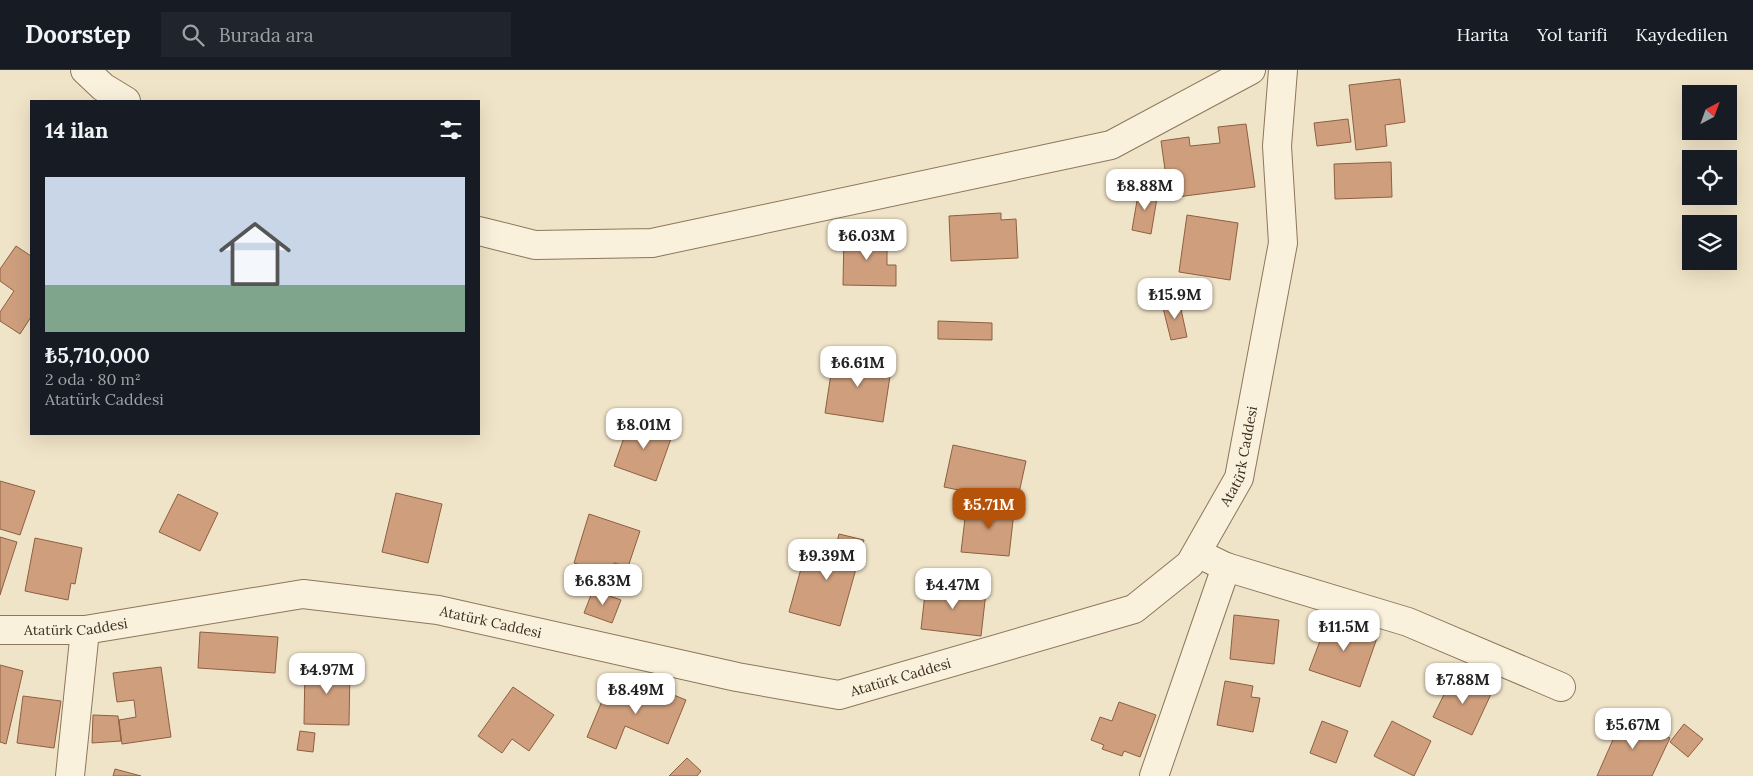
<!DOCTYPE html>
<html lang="tr">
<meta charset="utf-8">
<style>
:root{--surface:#171b24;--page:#20242c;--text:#f1f3f6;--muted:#9ea1a6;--line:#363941;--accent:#b45309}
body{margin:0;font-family:Lora,serif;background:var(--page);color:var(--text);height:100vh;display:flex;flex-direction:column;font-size:19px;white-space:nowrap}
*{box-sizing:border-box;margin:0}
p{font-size:16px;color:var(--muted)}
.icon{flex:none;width:28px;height:28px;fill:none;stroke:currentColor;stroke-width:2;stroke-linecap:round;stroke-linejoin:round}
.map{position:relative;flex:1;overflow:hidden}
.drawer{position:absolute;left:30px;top:30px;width:450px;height:335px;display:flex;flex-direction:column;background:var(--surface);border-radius:0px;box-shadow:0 5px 20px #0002}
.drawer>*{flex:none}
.needle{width:32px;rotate:41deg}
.tools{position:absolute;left:1682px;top:15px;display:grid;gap:10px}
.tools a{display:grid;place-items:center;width:55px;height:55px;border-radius:0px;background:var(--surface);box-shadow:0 5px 20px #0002;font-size:25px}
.price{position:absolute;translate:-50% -42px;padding:0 11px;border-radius:10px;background:#fff;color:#222;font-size:16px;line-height:32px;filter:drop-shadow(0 1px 2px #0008)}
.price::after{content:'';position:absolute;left:50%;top:30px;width:15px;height:11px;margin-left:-8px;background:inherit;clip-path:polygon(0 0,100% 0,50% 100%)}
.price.on{background:var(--accent);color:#fff}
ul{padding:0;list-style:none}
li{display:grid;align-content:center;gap:10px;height:265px;padding:0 15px}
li+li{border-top:1px solid var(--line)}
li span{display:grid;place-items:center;height:155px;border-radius:0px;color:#555}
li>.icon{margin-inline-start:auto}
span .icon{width:90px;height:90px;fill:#fffc;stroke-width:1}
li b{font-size:21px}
h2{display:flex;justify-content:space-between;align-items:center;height:60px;padding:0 15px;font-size:21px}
header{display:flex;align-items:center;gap:30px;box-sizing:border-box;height:70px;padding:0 25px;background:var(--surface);border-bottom:1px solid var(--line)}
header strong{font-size:24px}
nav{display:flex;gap:28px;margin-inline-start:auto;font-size:18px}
.search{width:350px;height:45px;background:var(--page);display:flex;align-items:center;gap:12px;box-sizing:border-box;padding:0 18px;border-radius:0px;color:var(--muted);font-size:19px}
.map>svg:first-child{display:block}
.building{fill:#cf9f7d;stroke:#8d5f41}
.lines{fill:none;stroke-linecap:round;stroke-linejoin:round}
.minor-casing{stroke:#8d765c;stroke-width:30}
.minor{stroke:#faf1dc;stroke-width:28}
.labels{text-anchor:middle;stroke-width:5;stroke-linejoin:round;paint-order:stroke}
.street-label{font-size:14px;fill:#3d2e20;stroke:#f7eed8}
</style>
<header>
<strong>Doorstep</strong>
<div class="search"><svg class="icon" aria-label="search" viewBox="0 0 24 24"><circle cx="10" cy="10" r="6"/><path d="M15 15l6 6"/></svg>Burada ara</div>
<nav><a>Harita</a><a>Yol tarifi</a><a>Kaydedilen</a></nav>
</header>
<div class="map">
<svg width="1753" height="706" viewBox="0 0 1753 706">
<rect width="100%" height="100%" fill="#f0e4c8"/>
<path class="building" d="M1400,9L1405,52L1385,55L1387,76L1356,80L1349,15Z
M1348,49L1351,72L1317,76L1314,53Z
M1246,54L1255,117L1169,128L1161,71L1189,67L1190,76L1220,73L1218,57Z
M1391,92L1392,127L1335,129L1334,94Z
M1139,119L1158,122L1151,164L1132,160Z
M1001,143V150L1016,149L1018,188L951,191L949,146Z
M1187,145L1238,153L1230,210L1179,202Z
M844,163L887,164V195H896V216L843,215Z
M16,176L31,186V247L20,264L0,251V242L14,221L0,211V199Z
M1179,230L1187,267L1171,270L1162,234Z
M938,251L992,253V270L938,269Z
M834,284L892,293L883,352L825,343Z
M631,348L673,363L656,411L614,396Z
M953,375L1026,391L1017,432L944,417Z
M0,411L35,421L20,465L0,459Z
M396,423L442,434L428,493L382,482Z
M178,424L218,443L200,481L159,462Z
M991,428L1015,433L1009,486L961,482L966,440L988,443Z
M589,444L640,461L628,497L614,493L610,505L574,493Z
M839,464L864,470L840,556L789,542L807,477L834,484Z
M0,467L17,472L0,525Z
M35,468L82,478L75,514L71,513L68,530L25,521Z
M926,515L986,522L981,566L921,559Z
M593,520L621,530L612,553L584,543Z
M1234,545L1279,550L1274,594L1230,589Z
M1329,547L1378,565L1360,617L1309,600Z
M200,562L278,567L275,603L198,598Z
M0,595L23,601L6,674L0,672Z
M305,595L350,596L349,655L304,654Z
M161,597L171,667L122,674L119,650L136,647L134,630L117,632L113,603Z
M1454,604L1492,622L1472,665L1433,647Z
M1225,611L1253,616L1251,627L1260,628L1253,662L1217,655Z
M610,612L650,628L654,617L686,630L668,674L625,656L616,679L587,667Z
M513,617L554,645L529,681L512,669L502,683L478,666Z
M23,626L61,631L54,678L17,673Z
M1119,632L1156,645L1140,687L1124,681L1122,686L1102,679L1104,675L1091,670L1100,647L1112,651Z
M1618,644L1670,668L1652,706H1597L1615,665L1609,663Z
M93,645L118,646L121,671L92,673Z
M1322,651L1348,661L1336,693L1310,683Z
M1392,651L1431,671L1414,706L1374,686Z
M1684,654L1703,669L1688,687L1670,672Z
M300,661L315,663L313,682L297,680Z
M687,688L701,701L697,706H669Z
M115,699L141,706H113Z"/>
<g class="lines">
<g class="minor-casing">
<g id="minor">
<path d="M85,0L103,17L126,31"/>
<path d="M479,161L535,175L652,173L1111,75L1251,0"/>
<path d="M1197,483L1226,497L1408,552L1561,617"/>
<path id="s1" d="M0,560H85L303,524L438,540L737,607L839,625L1134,539L1190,494L1239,408L1283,173L1277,76L1283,0"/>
<path d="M70,706L85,560"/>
<path d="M1154,706L1226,497"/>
</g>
</g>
<use href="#minor" class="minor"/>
</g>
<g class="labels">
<g class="street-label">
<text dy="5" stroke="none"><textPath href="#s1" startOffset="1351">Atatürk Caddesi</textPath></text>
<text dy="5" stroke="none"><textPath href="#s1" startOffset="496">Atatürk Caddesi</textPath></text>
<text dy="5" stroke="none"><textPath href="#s1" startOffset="76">Atatürk Caddesi</textPath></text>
<text dy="5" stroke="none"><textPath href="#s1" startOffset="916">Atatürk Caddesi</textPath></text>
</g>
</g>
</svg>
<div class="tools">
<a><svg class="needle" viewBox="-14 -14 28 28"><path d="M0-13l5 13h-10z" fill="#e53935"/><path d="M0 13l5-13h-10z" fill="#9ea1a6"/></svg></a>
<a><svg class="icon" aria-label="locate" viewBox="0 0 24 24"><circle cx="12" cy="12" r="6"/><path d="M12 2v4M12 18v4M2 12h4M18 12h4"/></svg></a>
<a><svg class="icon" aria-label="layers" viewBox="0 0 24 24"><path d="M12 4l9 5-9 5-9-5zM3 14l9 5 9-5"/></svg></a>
</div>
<b class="price" style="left:1145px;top:141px">₺8.88M</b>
<b class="price" style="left:867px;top:191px">₺6.03M</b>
<b class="price" style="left:1175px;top:250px">₺15.9M</b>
<b class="price" style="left:858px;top:318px">₺6.61M</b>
<b class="price" style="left:644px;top:380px">₺8.01M</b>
<b class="price on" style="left:989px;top:460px">₺5.71M</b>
<b class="price" style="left:827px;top:511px">₺9.39M</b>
<b class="price" style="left:603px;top:536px">₺6.83M</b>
<b class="price" style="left:953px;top:540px">₺4.47M</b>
<b class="price" style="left:1344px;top:582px">₺11.5M</b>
<b class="price" style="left:327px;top:625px">₺4.97M</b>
<b class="price" style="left:1463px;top:635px">₺7.88M</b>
<b class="price" style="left:636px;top:645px">₺8.49M</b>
<b class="price" style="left:1633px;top:680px">₺5.67M</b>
<section class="drawer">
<h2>14 ilan<svg class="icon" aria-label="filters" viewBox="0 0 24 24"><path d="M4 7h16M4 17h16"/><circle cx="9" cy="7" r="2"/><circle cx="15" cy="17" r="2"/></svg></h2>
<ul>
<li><span style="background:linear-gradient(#c9d6e8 70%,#7fa58c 0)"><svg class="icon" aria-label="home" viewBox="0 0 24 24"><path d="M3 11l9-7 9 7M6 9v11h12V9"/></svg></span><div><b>₺5,710,000</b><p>2 oda · 80 m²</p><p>Atatürk Caddesi</p></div></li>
</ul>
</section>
</div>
